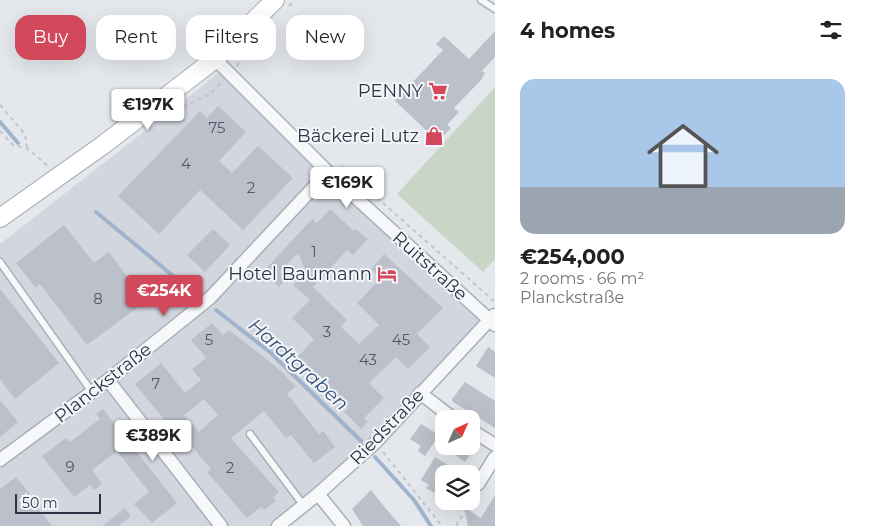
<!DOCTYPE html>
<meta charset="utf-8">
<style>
:root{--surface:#fff;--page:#f2f2f2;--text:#222;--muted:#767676;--line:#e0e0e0;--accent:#d1495b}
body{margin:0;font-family:Montserrat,sans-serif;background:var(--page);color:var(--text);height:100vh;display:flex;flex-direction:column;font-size:19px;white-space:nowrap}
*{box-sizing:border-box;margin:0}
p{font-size:16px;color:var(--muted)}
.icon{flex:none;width:28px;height:28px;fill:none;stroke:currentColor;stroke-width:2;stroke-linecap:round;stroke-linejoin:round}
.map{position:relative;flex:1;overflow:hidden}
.panel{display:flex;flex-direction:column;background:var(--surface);width:375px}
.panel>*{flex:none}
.hud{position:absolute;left:15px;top:15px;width:405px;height:45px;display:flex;gap:10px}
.needle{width:32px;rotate:45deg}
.fabs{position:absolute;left:435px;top:410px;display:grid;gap:10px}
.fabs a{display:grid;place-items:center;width:45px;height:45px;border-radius:10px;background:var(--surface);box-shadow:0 5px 20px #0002;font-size:25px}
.scale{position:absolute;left:15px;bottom:12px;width:86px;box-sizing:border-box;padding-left:5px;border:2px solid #2b3445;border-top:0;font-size:14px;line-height:18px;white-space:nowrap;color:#2b3445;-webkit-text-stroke:4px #f4f6f9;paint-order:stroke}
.price{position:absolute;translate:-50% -42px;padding:0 11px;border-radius:5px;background:#fff;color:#222;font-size:16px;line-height:32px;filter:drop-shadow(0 1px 2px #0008)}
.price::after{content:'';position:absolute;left:50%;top:30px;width:15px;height:11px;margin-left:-8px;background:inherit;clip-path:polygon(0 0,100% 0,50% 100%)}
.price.on{background:var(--accent);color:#fff}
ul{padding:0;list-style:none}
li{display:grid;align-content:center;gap:10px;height:265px;padding:0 25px}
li+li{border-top:1px solid var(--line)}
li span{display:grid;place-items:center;height:155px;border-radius:15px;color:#555}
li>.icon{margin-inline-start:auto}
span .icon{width:90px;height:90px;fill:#fffc;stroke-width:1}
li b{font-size:21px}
h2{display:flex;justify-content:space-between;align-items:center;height:60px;padding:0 25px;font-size:21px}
.pill{padding:0 18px;border-radius:15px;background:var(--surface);box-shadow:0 5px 20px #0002;font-size:18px;line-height:45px}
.pill.on{background:var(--accent);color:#fff}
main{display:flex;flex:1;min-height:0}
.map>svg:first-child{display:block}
.built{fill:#d2d6de}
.green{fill:#c9d6c5}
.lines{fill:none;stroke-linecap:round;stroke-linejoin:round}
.stream{stroke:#9fb4cc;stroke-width:4}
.building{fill:#bbc0ca;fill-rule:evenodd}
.lane-casing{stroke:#a9aeb7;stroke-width:9}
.street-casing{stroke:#a9aeb7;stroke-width:15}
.secondary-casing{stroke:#a9aeb7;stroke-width:20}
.path{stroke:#c2c5cb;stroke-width:2;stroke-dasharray:4 4;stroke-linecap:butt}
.lane{stroke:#f7f8fa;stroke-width:6}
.street{stroke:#f7f8fa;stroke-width:12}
.secondary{stroke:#fff;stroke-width:18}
.labels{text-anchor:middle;stroke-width:4;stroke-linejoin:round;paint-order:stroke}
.number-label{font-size:15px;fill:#4f5766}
.poi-label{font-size:18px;fill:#2b3445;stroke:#f4f6f9;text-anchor:end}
.street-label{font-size:18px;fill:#2b3445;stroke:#f4f6f9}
.water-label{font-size:19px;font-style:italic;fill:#34527a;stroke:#f4f6f9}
</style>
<main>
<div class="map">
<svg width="495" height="526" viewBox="0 0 495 526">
<rect width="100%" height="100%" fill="#e4e7ec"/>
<path class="built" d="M223,70L495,319L284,526H0V244Z"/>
<path class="green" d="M495,87V259L483,272L397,194Z"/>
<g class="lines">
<path class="stream" d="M0,122L18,143
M96,212L195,294
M216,310L271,353L361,441
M375,457L414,500L431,526"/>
</g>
<path class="building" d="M495,31V57L482,71L485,73L481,80L454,108L459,112L447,125L451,128L433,147L424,139L429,133L395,101L443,50L436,44L444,36L469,59Z
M218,106L246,132L219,161L232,173L258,146L293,178L243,230L200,190L159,234L118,196L200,111L207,118Z
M330,209L354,231L356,229L368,239L353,255L347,250L313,287L347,320L341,327L359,344L379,325L357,303L381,278L371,269L384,254L443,308L417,334L430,347L408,369L396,357L369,383L384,398L364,418L368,422L361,429L344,412L348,408L297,358L314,339L292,318L310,300L293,285L306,271L298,253L280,272L287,279L279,287L263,272L312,219L317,223Z
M64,225L94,263L109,252L146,301L87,345L40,284L36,288L16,263Z
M213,229L230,245L205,272L187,255Z
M0,289L59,363L15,399L0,379Z
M212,323L223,335L229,330L274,365L296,386L287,394L319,434L323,431L335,447L314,463L291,435L286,438L264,411L231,438L279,492L273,497L276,501L264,510L261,507L247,518L207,472L211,469L179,431L176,434L135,384L161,363L185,393L201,380L192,369L206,358L191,340ZM204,399L218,415L199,432L184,415Z
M488,347L495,352V378L476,366Z
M465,382L495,401V428L453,402L452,399Z
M0,400L18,422L0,437Z
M103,409L177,503L152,523L134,504L149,492L117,451L92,470L102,484L94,490L90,485L74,497L42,456L66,438L70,442L100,419L96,414Z
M421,424L439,435L425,456L418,451L421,446L410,439Z
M460,446H476L465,462L455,455Z
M435,457L451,467L446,474H444V478L434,493L426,488L429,485L421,480Z
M16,477L30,494L28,496L52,526H0V489Z
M371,490L382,504L401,526H363L352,509Z
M495,495V526H468L464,507L481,518Z
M125,508L131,516L118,526H102Z"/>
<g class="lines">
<g class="lane-casing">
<path id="lane" d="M481,0L495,9
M0,262L92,392
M250,434L304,506"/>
</g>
<g class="street-casing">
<path id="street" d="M215,59L328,172L495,325
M108,380L221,526
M420,393L454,419
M471,430L495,445
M0,460L108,380L210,298L328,172
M478,484L495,457
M318,494L344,526
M278,526L318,494L375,443L494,315"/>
</g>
<g class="secondary-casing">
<path id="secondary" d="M0,218L103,145L215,59L275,0"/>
</g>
<path class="path" d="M289,6L295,0
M237,66L245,51
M0,105L25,134L27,148
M169,114L210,94L222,82
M0,131L13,145L27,148L49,167
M341,166L495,302
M383,452L442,526
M456,526L471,501"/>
<use href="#lane" class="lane"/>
<use href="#street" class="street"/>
<use href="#secondary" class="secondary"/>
</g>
<defs>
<g id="supermarket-bare" transform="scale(1.5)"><path d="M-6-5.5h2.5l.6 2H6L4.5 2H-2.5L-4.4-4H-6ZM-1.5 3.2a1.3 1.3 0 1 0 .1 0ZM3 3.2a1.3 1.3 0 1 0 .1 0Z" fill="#d1495b" stroke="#f4f6f9" stroke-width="2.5" paint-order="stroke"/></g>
<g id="shop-bare" transform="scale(1.5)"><path d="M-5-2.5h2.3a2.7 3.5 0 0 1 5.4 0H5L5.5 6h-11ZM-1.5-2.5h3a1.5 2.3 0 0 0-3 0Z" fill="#d1495b" stroke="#f4f6f9" stroke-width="2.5" paint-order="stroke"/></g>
<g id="hotel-bare" transform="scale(1.5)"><path d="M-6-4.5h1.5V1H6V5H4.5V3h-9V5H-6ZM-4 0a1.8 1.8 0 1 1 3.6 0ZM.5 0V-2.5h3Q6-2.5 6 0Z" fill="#d1495b" stroke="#f4f6f9" stroke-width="2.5" paint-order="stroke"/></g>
</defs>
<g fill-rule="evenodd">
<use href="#supermarket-bare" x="438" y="91"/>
<use href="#shop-bare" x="434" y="136"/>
<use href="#hotel-bare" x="387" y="274"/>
</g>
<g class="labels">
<g class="number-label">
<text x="217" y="133">75</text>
<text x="186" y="169">4</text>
<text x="251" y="193">2</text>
<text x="314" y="257">1</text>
<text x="98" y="304">8</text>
<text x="327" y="337">3</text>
<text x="209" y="345">5</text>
<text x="401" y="345">45</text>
<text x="368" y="365">43</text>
<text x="156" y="389">7</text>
<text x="70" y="472">9</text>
<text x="230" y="473">2</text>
</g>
<g class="poi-label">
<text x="423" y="97">PENNY</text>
<text x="419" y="142">Bäckerei Lutz</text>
<text x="372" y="280">Hotel Baumann</text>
</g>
<g class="street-label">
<text transform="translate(430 266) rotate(42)" y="6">Ruitstraße</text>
<text transform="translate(103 383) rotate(-38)" y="6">Planckstraße</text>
<text transform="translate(387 427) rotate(-46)" y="6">Riedstraße</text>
</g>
<g class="water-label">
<text transform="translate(299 364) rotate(42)" y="7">Hardtgraben</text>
</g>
</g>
</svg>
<div class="fabs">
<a><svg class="needle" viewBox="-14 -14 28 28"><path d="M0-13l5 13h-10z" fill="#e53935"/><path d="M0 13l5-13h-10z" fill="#767676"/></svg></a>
<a><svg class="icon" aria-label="layers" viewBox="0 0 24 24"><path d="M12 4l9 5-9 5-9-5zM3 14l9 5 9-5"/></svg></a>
</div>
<div class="scale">50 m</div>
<b class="price" style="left:148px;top:131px">€197K</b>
<b class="price" style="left:347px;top:209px">€169K</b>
<b class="price on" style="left:164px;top:317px">€254K</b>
<b class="price" style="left:153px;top:462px">€389K</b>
<div class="hud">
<a class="pill on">Buy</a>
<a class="pill">Rent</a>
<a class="pill">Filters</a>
<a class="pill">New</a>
</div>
</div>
<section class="panel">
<h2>4 homes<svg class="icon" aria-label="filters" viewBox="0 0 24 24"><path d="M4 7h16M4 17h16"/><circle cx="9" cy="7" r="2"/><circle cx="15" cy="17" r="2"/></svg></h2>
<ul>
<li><span style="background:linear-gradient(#a9c7e8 70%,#9aa5b1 0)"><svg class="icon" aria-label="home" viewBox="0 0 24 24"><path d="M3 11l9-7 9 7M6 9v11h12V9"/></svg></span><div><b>€254,000</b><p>2 rooms · 66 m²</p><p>Planckstraße</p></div></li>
</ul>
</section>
</main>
